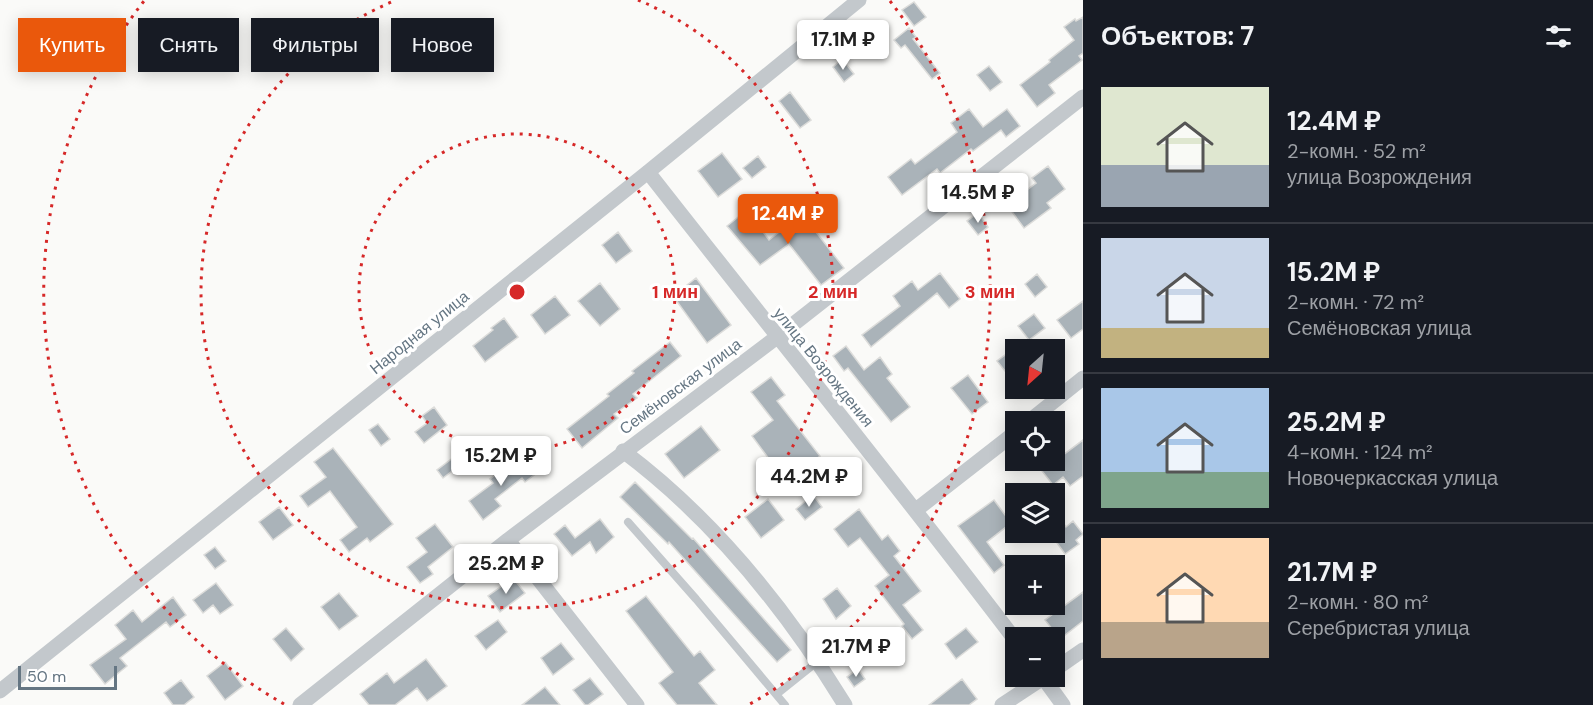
<!DOCTYPE html>
<html lang="ru">
<meta charset="utf-8">
<style>
:root{--surface:#171b24;--page:#242831;--text:#f1f3f6;--muted:#9ea1a6;--line:#363941;--accent:#ea580c}
body{margin:0;font-family:"DM Sans",sans-serif;background:var(--page);color:var(--text);height:100vh;display:flex;flex-direction:column;font-size:22px;white-space:nowrap}
*{box-sizing:border-box;margin:0}
p{font-size:20px;color:var(--muted)}
.icon{flex:none;width:33px;height:33px;fill:none;stroke:currentColor;stroke-width:2;stroke-linecap:round;stroke-linejoin:round}
.map{position:relative;flex:1;overflow:hidden}
.details{display:flex;flex-direction:column;background:var(--surface);width:510px}
.details>*{flex:none}
.hud{position:absolute;left:18px;top:18px;width:570px;height:54px;display:flex;gap:12px}
.needle{width:39px;rotate:207deg}
.tools{position:absolute;left:1005px;top:339px;display:grid;gap:12px}
.tools a{display:grid;place-items:center;width:60px;height:60px;border-radius:0px;background:var(--surface);box-shadow:0 3px 15px #0003;font-size:30px}
.scale{position:absolute;left:18px;bottom:15px;width:99px;box-sizing:border-box;padding-left:6px;border:3px solid #657683;border-top:0;font-size:16px;line-height:21px;white-space:nowrap;color:#657683;-webkit-text-stroke:4px #fff;paint-order:stroke}
.price{position:absolute;translate:-50% -51px;padding:0 14px;border-radius:6px;background:#fff;color:#222;font-size:20px;line-height:39px;filter:drop-shadow(0 2px 3px #0008)}
.price::after{content:'';position:absolute;left:50%;top:36px;width:18px;height:14px;margin-left:-9px;background:inherit;clip-path:polygon(0 0,100% 0,50% 100%)}
.price.active{background:var(--accent);color:#fff}
ul{padding:0;list-style:none}
li{display:flex;align-items:center;gap:18px;height:150px;padding:0 18px}
li+li{border-top:2px solid var(--line)}
li span{display:grid;place-items:center;flex:none;width:168px;height:120px;border-radius:0px;color:#555}
li>.icon{margin-inline-start:auto}
span .icon{width:72px;height:72px;fill:#fffc;stroke-width:1}
li b{font-size:26px}
h2{display:flex;justify-content:space-between;align-items:center;height:72px;padding:0 18px;font-size:26px}
.tag{padding:0 21px;border-radius:0px;background:var(--surface);box-shadow:0 3px 15px #0003;font-size:21px;line-height:54px}
.tag.active{background:var(--accent);color:#fff}
main{display:flex;flex:1;min-height:0}
.map>svg:first-child{display:block}
.building{fill:#aab3b9;stroke:#dcdcda;stroke-width:1.5}
.lines{fill:none;stroke-linecap:round;stroke-linejoin:round}
.service{stroke:#c3c8cc;stroke-width:8}
.minor{stroke:#c3c8cc;stroke-width:15}
.ring{fill:none;stroke:#d62828;stroke-width:3;stroke-dasharray:3 6}
.labels{text-anchor:middle;stroke-width:6;stroke-linejoin:round;paint-order:stroke}
.street-label{font-size:16px;fill:#657683;stroke:#fff}
.centre{fill:#d62828;stroke:#fff;stroke-width:3}
.ring-label{font-size:18px;text-anchor:middle;font-weight:bold;fill:#d62828;stroke:#fff;stroke-width:6;stroke-linejoin:round;paint-order:stroke}
</style>
<main>
<div class="map">
<svg width="1083" height="705" viewBox="0 0 1083 705">
<rect width="100%" height="100%" fill="#fafaf8"/>
<path class="building" d="M914,2L926,17L914,26L902,10Z
M1083,17V53L1079,56L1082,60L1049,85L1055,93L1037,107L1020,85L1050,62L1049,60L1074,40L1064,27L1075,19L1076,21Z
M909,28L916,37L913,39L940,73L932,79L905,45L901,48L894,40Z
M842,59L854,74L844,82L833,67Z
M989,66L1002,82L990,91L977,75Z
M790,92L811,120L800,128L779,101Z
M969,109L983,127L1007,109L1020,126L1006,137L1001,130L973,151L971,149L940,173L937,169L902,195L888,177L911,159L915,164L957,132L951,123Z
M722,153L742,179L718,197L698,171Z
M758,156L766,167L752,178L743,168Z
M1048,166L1065,189L1047,203L1051,208L1024,228L1007,205L1036,183L1032,178Z
M747,210L769,240L802,214L844,268L821,285L789,244L760,265L727,226Z
M978,213L988,227L978,235L967,221Z
M618,232L632,251L616,263L602,245Z
M940,273L960,299L949,308L937,293L871,347L862,335L900,306L893,296L912,281L918,290Z
M1037,274L1047,287L1035,297L1025,284Z
M696,278L731,325L707,343L673,296Z
M600,283L620,309L600,326L578,301Z
M555,296L570,315L545,334L531,315Z
M1083,301V329L1071,338L1057,320Z
M1034,314L1045,328L1029,340L1018,326Z
M504,318L518,337L485,362L473,346L493,330L491,328Z
M670,342L681,356L633,394L637,398L614,414L618,418L582,448L567,429L609,396L607,394L634,373L632,371Z
M846,346L864,370L880,357L892,374L887,378L910,407L891,422L848,368L844,371L833,356Z
M1016,347V371L1009,376L997,361Z
M968,375L988,402L972,414L951,388Z
M771,377L785,395L777,401L820,456L786,482L752,436L773,420L751,392Z
M434,407L447,425L424,443L415,432L427,423L422,416Z
M378,424L390,439L381,446L369,430Z
M701,426L720,450L684,478L665,454Z
M1083,440V476L1070,486L1063,477L1053,485L1042,471Z
M333,448L393,524L370,542L367,538L349,552L340,540L357,527L330,491L308,507L300,496L326,477L314,462Z
M454,457L460,465L443,478L437,470Z
M527,457L538,472L525,482L522,478L495,499L501,506L483,520L469,501L493,483L490,479L504,468L508,472Z
M635,482L692,539L693,538L791,650L777,662L669,542L668,544L620,497Z
M813,495L822,507L805,520L796,509Z
M768,499L784,520L761,538L745,517Z
M994,500L1011,523L987,542L1004,565L994,573L958,526Z
M279,507L293,525L273,540L259,522Z
M859,509L882,540L888,535L900,551L894,556L921,591L903,605L923,630L912,639L902,626L904,624L875,586L889,575L860,538L848,547L834,529Z
M600,519L614,537L596,553L590,542L572,556L554,534L565,525L575,538Z
M1061,520L1066,527L1073,521L1083,534L1076,540L1079,544L1065,554L1049,532H1054V525Z
M435,524L453,547L428,567L433,574L420,583L407,567L427,552L416,538Z
M215,547L226,561L215,569L204,555Z
M513,578L525,593L500,612L488,596Z
M216,583L233,605L220,614L213,605L203,613L193,600Z
M837,588L851,606L836,619L823,599Z
M1083,592V621L1060,639L1045,620Z
M339,593L358,616L339,630L321,607Z
M646,596L694,656L700,651L715,670L699,683L717,705H677L659,683L673,672L626,611Z
M173,597L186,615L170,627L166,622L120,658L127,666L105,684L90,665L126,639L115,625L133,610L142,622Z
M498,620L507,632L486,650L475,636Z
M286,628L304,649L291,661L273,639Z
M966,628L978,642L956,659L945,644Z
M875,631L890,650L872,663L858,645Z
M827,640L839,656L831,663L818,646Z
M561,643L574,659L553,675L541,658Z
M426,659L447,686L427,701L417,688L395,705H369L360,694L387,673L394,683Z
M225,662L243,686L225,700L207,676Z
M858,669L865,679L854,687L847,677Z
M590,678L603,694L588,705H585L573,690Z
M962,679L977,699L969,705H929Z
M181,680L194,697L184,705H173L164,693Z
M545,687L560,705H522Z"/>
<g class="lines">
<path class="service" d="M628,522L696,599L785,705
M777,694L817,662"/>
<path class="minor" d="M648,172C770,328 896,483 1016,641
M1028,422L1083,378
M623,451C714,519 786,609 845,705
M916,510L1016,432
M508,540L637,705
M1054,670L1083,650
M1042,676L1063,705
M0,691L648,172L859,0
M300,705L508,540L777,337L1083,97
M1002,705L1046,676"/>
</g>
<g class="ring">
<circle cx="517" cy="292" r="158"/>
<path d="M638 0A316 316 0 1 1 396 0"/>
<path d="M284 704A473 473 0 0 1 144 1M890 1A473 473 0 0 1 750 704"/>
</g>
<g class="labels">
<g class="street-label">
<text transform="translate(419 332) rotate(-39)" y="6">Народная улица</text>
<text transform="translate(824 367) rotate(51)" y="6">улица Возрождения</text>
<text transform="translate(680 386) rotate(-37)" y="6">Семёновская улица</text>
</g>
</g>
<circle cx="517" cy="292" r="9" class="centre"/>
<g class="ring-label">
<text x="675" y="298">1 мин</text>
<text x="833" y="298">2 мин</text>
<text x="990" y="298">3 мин</text>
</g>
</svg>
<div class="tools">
<a><svg class="needle" viewBox="-14 -14 28 28"><path d="M0-13l5 13h-10z" fill="#e53935"/><path d="M0 13l5-13h-10z" fill="#9ea1a6"/></svg></a>
<a><svg class="icon" aria-label="locate" viewBox="0 0 24 24"><circle cx="12" cy="12" r="6"/><path d="M12 2v4M12 18v4M2 12h4M18 12h4"/></svg></a>
<a><svg class="icon" aria-label="layers" viewBox="0 0 24 24"><path d="M12 4l9 5-9 5-9-5zM3 14l9 5 9-5"/></svg></a>
<a>+</a>
<a>−</a>
</div>
<div class="scale">50 m</div>
<b class="price" style="left:843px;top:71px">17.1M ₽</b>
<b class="price" style="left:978px;top:224px">14.5M ₽</b>
<b class="price active" style="left:788px;top:245px">12.4M ₽</b>
<b class="price" style="left:501px;top:487px">15.2M ₽</b>
<b class="price" style="left:809px;top:508px">44.2M ₽</b>
<b class="price" style="left:506px;top:595px">25.2M ₽</b>
<b class="price" style="left:856px;top:678px">21.7M ₽</b>
<div class="hud">
<a class="tag active">Купить</a>
<a class="tag">Снять</a>
<a class="tag">Фильтры</a>
<a class="tag">Новое</a>
</div>
</div>
<section class="details">
<h2>Объектов: 7<svg class="icon" aria-label="filters" viewBox="0 0 24 24"><path d="M4 7h16M4 17h16"/><circle cx="9" cy="7" r="2"/><circle cx="15" cy="17" r="2"/></svg></h2>
<ul>
<li><span style="background:linear-gradient(#dfe7d0 65%,#9aa5b1 0)"><svg class="icon" aria-label="home" viewBox="0 0 24 24"><path d="M3 11l9-7 9 7M6 9v11h12V9"/></svg></span><div><b>12.4M ₽</b><p>2-комн. · 52 m²</p><p>улица Возрождения</p></div></li>
<li><span style="background:linear-gradient(#c9d6e8 75%,#c2b280 0)"><svg class="icon" aria-label="home" viewBox="0 0 24 24"><path d="M3 11l9-7 9 7M6 9v11h12V9"/></svg></span><div><b>15.2M ₽</b><p>2-комн. · 72 m²</p><p>Семёновская улица</p></div></li>
<li><span style="background:linear-gradient(#a9c7e8 70%,#7fa58c 0)"><svg class="icon" aria-label="home" viewBox="0 0 24 24"><path d="M3 11l9-7 9 7M6 9v11h12V9"/></svg></span><div><b>25.2M ₽</b><p>4-комн. · 124 m²</p><p>Новочеркасская улица</p></div></li>
<li><span style="background:linear-gradient(#ffd9b3 70%,#b9a48a 0)"><svg class="icon" aria-label="home" viewBox="0 0 24 24"><path d="M3 11l9-7 9 7M6 9v11h12V9"/></svg></span><div><b>21.7M ₽</b><p>2-комн. · 80 m²</p><p>Серебристая улица</p></div></li>
</ul>
</section>
</main>
